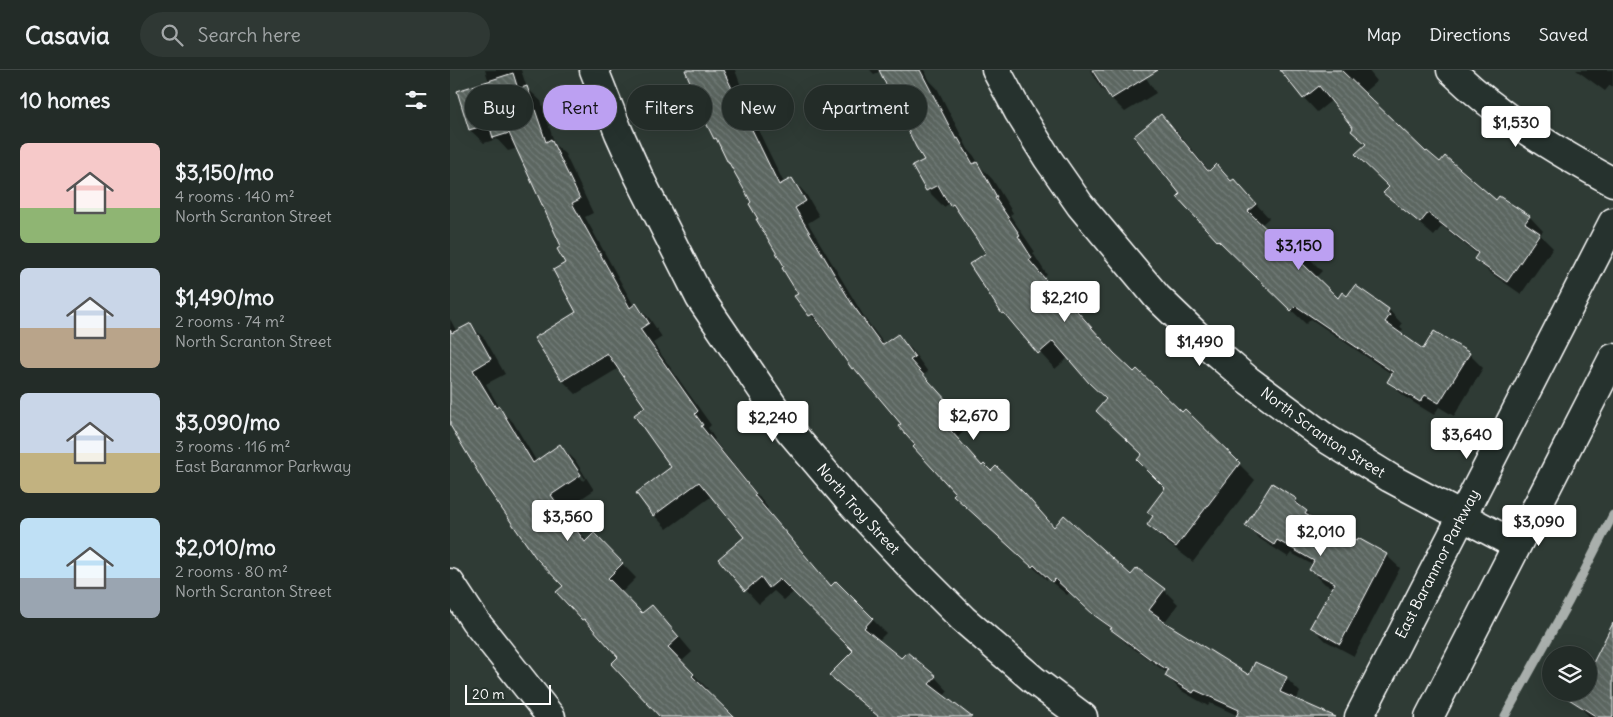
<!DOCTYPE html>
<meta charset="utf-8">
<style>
:root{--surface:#232c28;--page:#2f3834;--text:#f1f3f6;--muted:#a3a7a8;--line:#404845;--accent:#bca0f2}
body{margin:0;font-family:Delius,sans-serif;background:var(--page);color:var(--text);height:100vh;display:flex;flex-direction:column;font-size:19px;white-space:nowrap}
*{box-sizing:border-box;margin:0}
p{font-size:16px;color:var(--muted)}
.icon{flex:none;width:28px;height:28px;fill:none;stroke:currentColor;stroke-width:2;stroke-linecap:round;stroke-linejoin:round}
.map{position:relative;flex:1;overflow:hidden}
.details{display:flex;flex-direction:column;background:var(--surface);width:450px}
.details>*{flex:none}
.hud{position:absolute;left:15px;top:15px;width:475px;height:45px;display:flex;gap:10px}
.buttons{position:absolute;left:1092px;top:576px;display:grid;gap:10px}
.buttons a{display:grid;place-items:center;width:55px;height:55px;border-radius:50%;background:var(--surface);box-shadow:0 5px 20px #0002,0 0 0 1px var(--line);font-size:25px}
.scale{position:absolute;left:15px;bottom:12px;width:86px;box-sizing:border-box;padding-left:5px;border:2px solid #fff;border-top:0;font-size:14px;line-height:18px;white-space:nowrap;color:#fff;-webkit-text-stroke:4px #26332d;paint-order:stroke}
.price{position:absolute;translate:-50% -42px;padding:0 11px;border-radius:5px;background:#fff;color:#222;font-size:16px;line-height:32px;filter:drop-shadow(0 1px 2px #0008)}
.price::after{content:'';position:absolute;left:50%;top:30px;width:15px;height:11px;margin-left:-8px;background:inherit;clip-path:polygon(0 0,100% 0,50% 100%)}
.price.selected{background:var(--accent);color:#111}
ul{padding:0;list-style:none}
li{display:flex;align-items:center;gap:15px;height:125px;padding:0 20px}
li span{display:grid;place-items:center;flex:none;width:140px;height:100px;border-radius:8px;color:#555}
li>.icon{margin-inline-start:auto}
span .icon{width:60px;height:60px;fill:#fffc;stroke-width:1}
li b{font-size:21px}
h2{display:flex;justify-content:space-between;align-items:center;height:60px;padding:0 20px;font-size:21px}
.chip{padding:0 18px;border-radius:22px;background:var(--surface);box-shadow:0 5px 20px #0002,0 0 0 1px var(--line);font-size:18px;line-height:45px}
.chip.selected{background:var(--accent);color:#111}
header{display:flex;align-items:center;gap:30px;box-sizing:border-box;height:70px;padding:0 25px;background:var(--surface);border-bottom:1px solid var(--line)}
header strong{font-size:24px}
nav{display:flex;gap:28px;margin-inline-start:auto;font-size:18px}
.search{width:350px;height:45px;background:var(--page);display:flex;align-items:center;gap:12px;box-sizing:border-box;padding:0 18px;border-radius:28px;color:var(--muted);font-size:19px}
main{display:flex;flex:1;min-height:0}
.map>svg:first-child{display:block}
.shadow{fill:#0007;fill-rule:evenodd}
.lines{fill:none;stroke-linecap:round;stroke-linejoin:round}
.stream{stroke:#a9afac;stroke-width:9}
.building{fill:url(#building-back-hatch);stroke:#fff}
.street-casing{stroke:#fff;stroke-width:31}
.secondary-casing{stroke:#fff;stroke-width:31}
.street{stroke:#26332d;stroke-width:28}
.secondary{stroke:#26332d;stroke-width:28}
.labels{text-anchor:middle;stroke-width:4;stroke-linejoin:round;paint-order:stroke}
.street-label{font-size:15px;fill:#fff;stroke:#26332d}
</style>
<header>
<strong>Casavia</strong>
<div class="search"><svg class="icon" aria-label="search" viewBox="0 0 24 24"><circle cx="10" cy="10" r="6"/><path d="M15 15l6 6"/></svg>Search here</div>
<nav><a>Map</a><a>Directions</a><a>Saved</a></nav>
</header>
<main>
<section class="details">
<h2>10 homes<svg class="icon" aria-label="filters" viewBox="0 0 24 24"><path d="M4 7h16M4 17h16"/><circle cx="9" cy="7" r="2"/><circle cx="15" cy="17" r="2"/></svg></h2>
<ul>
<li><span style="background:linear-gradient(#f6c9c9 65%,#8fb573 0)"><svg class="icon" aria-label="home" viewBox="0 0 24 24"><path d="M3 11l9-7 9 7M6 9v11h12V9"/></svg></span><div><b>$3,150/mo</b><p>4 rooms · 140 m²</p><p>North Scranton Street</p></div></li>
<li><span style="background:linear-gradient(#c9d6e8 60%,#b9a48a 0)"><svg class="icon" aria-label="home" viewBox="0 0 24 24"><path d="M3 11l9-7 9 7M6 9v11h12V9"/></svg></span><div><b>$1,490/mo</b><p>2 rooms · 74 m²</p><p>North Scranton Street</p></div></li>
<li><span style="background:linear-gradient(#c9d6e8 60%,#c2b280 0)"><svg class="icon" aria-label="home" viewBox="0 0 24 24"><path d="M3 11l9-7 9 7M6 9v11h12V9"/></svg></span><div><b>$3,090/mo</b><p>3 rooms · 116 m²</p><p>East Baranmor Parkway</p></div></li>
<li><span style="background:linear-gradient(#bfe0f5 60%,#9aa5b1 0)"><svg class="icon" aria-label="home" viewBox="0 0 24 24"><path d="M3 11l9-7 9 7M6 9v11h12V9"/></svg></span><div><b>$2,010/mo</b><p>2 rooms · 80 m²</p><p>North Scranton Street</p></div></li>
</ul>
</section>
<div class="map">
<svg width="1163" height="647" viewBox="0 0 1163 647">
<defs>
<pattern id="building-back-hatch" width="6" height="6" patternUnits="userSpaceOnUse" patternTransform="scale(1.25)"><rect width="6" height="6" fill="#5b6661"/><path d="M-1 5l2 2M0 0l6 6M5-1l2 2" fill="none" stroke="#747d79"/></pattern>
</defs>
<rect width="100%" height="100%" fill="#2f3b35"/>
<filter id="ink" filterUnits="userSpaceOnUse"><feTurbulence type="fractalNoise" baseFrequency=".02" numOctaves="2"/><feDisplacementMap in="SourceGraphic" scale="10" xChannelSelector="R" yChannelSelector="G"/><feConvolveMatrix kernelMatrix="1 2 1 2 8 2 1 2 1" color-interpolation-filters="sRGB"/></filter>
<g filter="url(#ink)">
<path class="shadow" d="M35,0H71L77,18L91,31L105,75L115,84L143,143L135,147L184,236L186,235L200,249L212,267L203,273L261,355L258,358L265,369L264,370L318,438L316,440L382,517L386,513L436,563L428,571L451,590L485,607L498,621L493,627L520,647H428L381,605L405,581L345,521L334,530L324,521L309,534L296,520L295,467L262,426L217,459L204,445L223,397L197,337L169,298L126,324L113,311L86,268L128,242L113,176L68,78L58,81L47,69L34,73L20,60L8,21L39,12Z
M237,0H285L294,24L291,25L334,113L342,109L356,124L369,146L358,153L416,250L435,275L448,265L462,280L478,302L473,305L519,356L507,368L533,397L589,440L605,458L682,507L714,520L728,534L714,553L800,607L836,608L850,622L846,631L867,647H791L760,633L758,636L730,620L716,605L717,603L676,573L620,522L617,525L598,509L597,510L519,439L467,376L452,354L417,312L403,298L346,226L349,224L336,197L309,149L303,133L278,91L269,73L265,68Z
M420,0H474L480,11L487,18L518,79L524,86L530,96L543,110L563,143L560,145L585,182L583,183L597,205L594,207L612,228L613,227L630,243L674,294L789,394L805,410L743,492L715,471L698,455L704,447L717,418L657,330L619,287L605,299L553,243L538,184L514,148L500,133L494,137L477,120L464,97L476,90L431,1L424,4Z
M640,0H691L706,23L675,42L651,18Z
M831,0H918L927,11L913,23L976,84L1046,132L1049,127L1080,147L1093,161L1090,165L1103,178L1071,224L1039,202L1025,189L1028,185L992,156L984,166L949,136L935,123L940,117L917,75L882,30L867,42L854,28Z
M1126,0H1163V17L1160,15L1155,21Z
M711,46L725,59L760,102L782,112L797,124L819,148L811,155L835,179L842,171L872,201L865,208L888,230L898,228L905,217L939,240L952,254L950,257L953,259L950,264L974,280L1019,284L1033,298L1004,346L989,337L984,345L953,326L939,312L943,305L861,249L856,254L768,170L729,127L732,124Z
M0,249L7,262L20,254L35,269L55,304L36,314L52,342L63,352L87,392L110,376L125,390L144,420L114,440L137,471L158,479L186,508L171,523L193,545L216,551L242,582L231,592L258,619L256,621L283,647H211L170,588L133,549L115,516L0,351ZM120,391H123L135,409L133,411Z
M823,415L846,430L866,451L907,473L936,485L950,498L904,586L876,571L862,557L883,518L875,514L861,500L863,495L841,483L838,487L810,469L797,456Z
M1163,556V647H1140L1125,632L1139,622V604Z"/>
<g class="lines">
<path class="stream" d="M1055,646L1119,531L1163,445"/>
</g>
<path class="building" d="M235,0H273L329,115L342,108L356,131L345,138L402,234L432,275L448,264L465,287L460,290L506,341L494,353L532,396L534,394L541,401L546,396L575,424L604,457L614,445L681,505L687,498L715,519L699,540L709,547L708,548L799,605L805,592L837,607L830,622L886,647H786L789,640L745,620L743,623L715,606L718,600L699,588L660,559L662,558L644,545L605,509L602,512L584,495L582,497L503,425L505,423L463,377L465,375L448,356L451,354L404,298L402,299L363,244L359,246L344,226L348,224L332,198L334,196L306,149H308L299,134L301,132L278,91H277L266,68L264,69L250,41L252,40Z
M429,0H470L506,69L508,68L523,94L527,92L547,127L545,128L570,165L568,166L582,188L579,190L611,228L613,225L664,283L684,302L687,299L732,342L735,339L790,393L726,477L697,455L703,446L697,442L715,418L687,390L692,384L646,341L656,329L639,313L603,271L588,284L554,243L552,244L519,194L536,183L503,134L500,136L488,115L476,121L462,96L474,90L466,77Z
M642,0H708L661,29Z
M830,0H891L976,82L977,81L990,92L995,86L1046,130L1049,126L1080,146L1075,153L1090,163L1057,212L1024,189L1028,183L978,143L970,153L933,123L939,117L905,84L916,74L901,61L903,58L869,16L853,29Z
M63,3L68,19L77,16L96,72L101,69L130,129L122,133L180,238L186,233L199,253L190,259L248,341L245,344L253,355L251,356L306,424L304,425L381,516L386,511L423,548L414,558L451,588L457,582L486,606L479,614L522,647H429L379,605L403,581L330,509L319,518L311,507L295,521L268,489L294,467L249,412L203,446L186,423L221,397L184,345L195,337L157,283L112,311L84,268L126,242L103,200L115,193L107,179L111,176L59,63L43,68L39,54L19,60L7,21Z
M711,44L757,100L759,101L766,94L781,111L784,109L806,134L798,141L835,177L842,169L860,186L852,193L888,228L892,222L897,226L905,215L939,239L937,243L940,245L935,252L973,279L984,261L1020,283L989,333L975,325L970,332L937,312L943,302L846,236L841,241L768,170L767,171L727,127L730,124L684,66Z
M21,253L41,289L23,300L46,338L49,336L83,393L110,374L131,405L101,425L135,472L144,463L173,493L158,508L192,543L202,535L229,567L218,577L244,604L242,606L284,647H210L161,594L168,587L134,549L132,550L106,522L113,516L86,488L38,419L0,355V260L2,263Z
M822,413L847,429L845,432L857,441L855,444L907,471L908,468L937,484L890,574L860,557L885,513L859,500L864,491L827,470L824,475L795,456Z
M1163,553V647H1147L1108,622H1139V601Z"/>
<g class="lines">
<g class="street-casing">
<g id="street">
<path id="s1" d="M144,0L169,63L188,105L250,228L340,361L401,433L460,496L513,549L585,611L633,647"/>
<path id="s2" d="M546,0L568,41L598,89L630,135L707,227L756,274L798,310L877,369L940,408L1066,475"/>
<path d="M1001,0C1048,46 1106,81 1163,112"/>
<path d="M0,513L25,551L101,647"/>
</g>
</g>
<g class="secondary-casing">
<g id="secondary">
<path id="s3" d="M909,647L1163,152"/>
<path d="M979,647L1163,288"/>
</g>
</g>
<use href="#street" class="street"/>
<use href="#secondary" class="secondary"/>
</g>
</g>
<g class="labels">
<g class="street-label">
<text dy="5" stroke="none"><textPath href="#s2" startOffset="494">North Scranton Street</textPath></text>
<text dy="5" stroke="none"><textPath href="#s1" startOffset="516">North Troy Street</textPath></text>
<text dy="5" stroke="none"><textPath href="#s3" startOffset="172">East Baranmor Parkway</textPath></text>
</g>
</g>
</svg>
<div class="buttons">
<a><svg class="icon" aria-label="layers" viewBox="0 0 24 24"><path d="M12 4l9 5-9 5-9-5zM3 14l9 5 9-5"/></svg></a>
</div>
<div class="scale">20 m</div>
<b class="price" style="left:1066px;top:78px">$1,530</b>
<b class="price selected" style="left:849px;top:201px">$3,150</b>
<b class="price" style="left:615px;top:253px">$2,210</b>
<b class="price" style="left:750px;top:297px">$1,490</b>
<b class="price" style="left:524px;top:371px">$2,670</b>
<b class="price" style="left:323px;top:373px">$2,240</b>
<b class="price" style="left:1017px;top:390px">$3,640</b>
<b class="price" style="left:118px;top:472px">$3,560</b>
<b class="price" style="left:1089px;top:477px">$3,090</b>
<b class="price" style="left:871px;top:487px">$2,010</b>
<div class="hud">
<a class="chip">Buy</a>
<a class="chip selected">Rent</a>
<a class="chip">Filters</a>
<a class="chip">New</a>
<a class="chip">Apartment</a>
</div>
</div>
</main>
